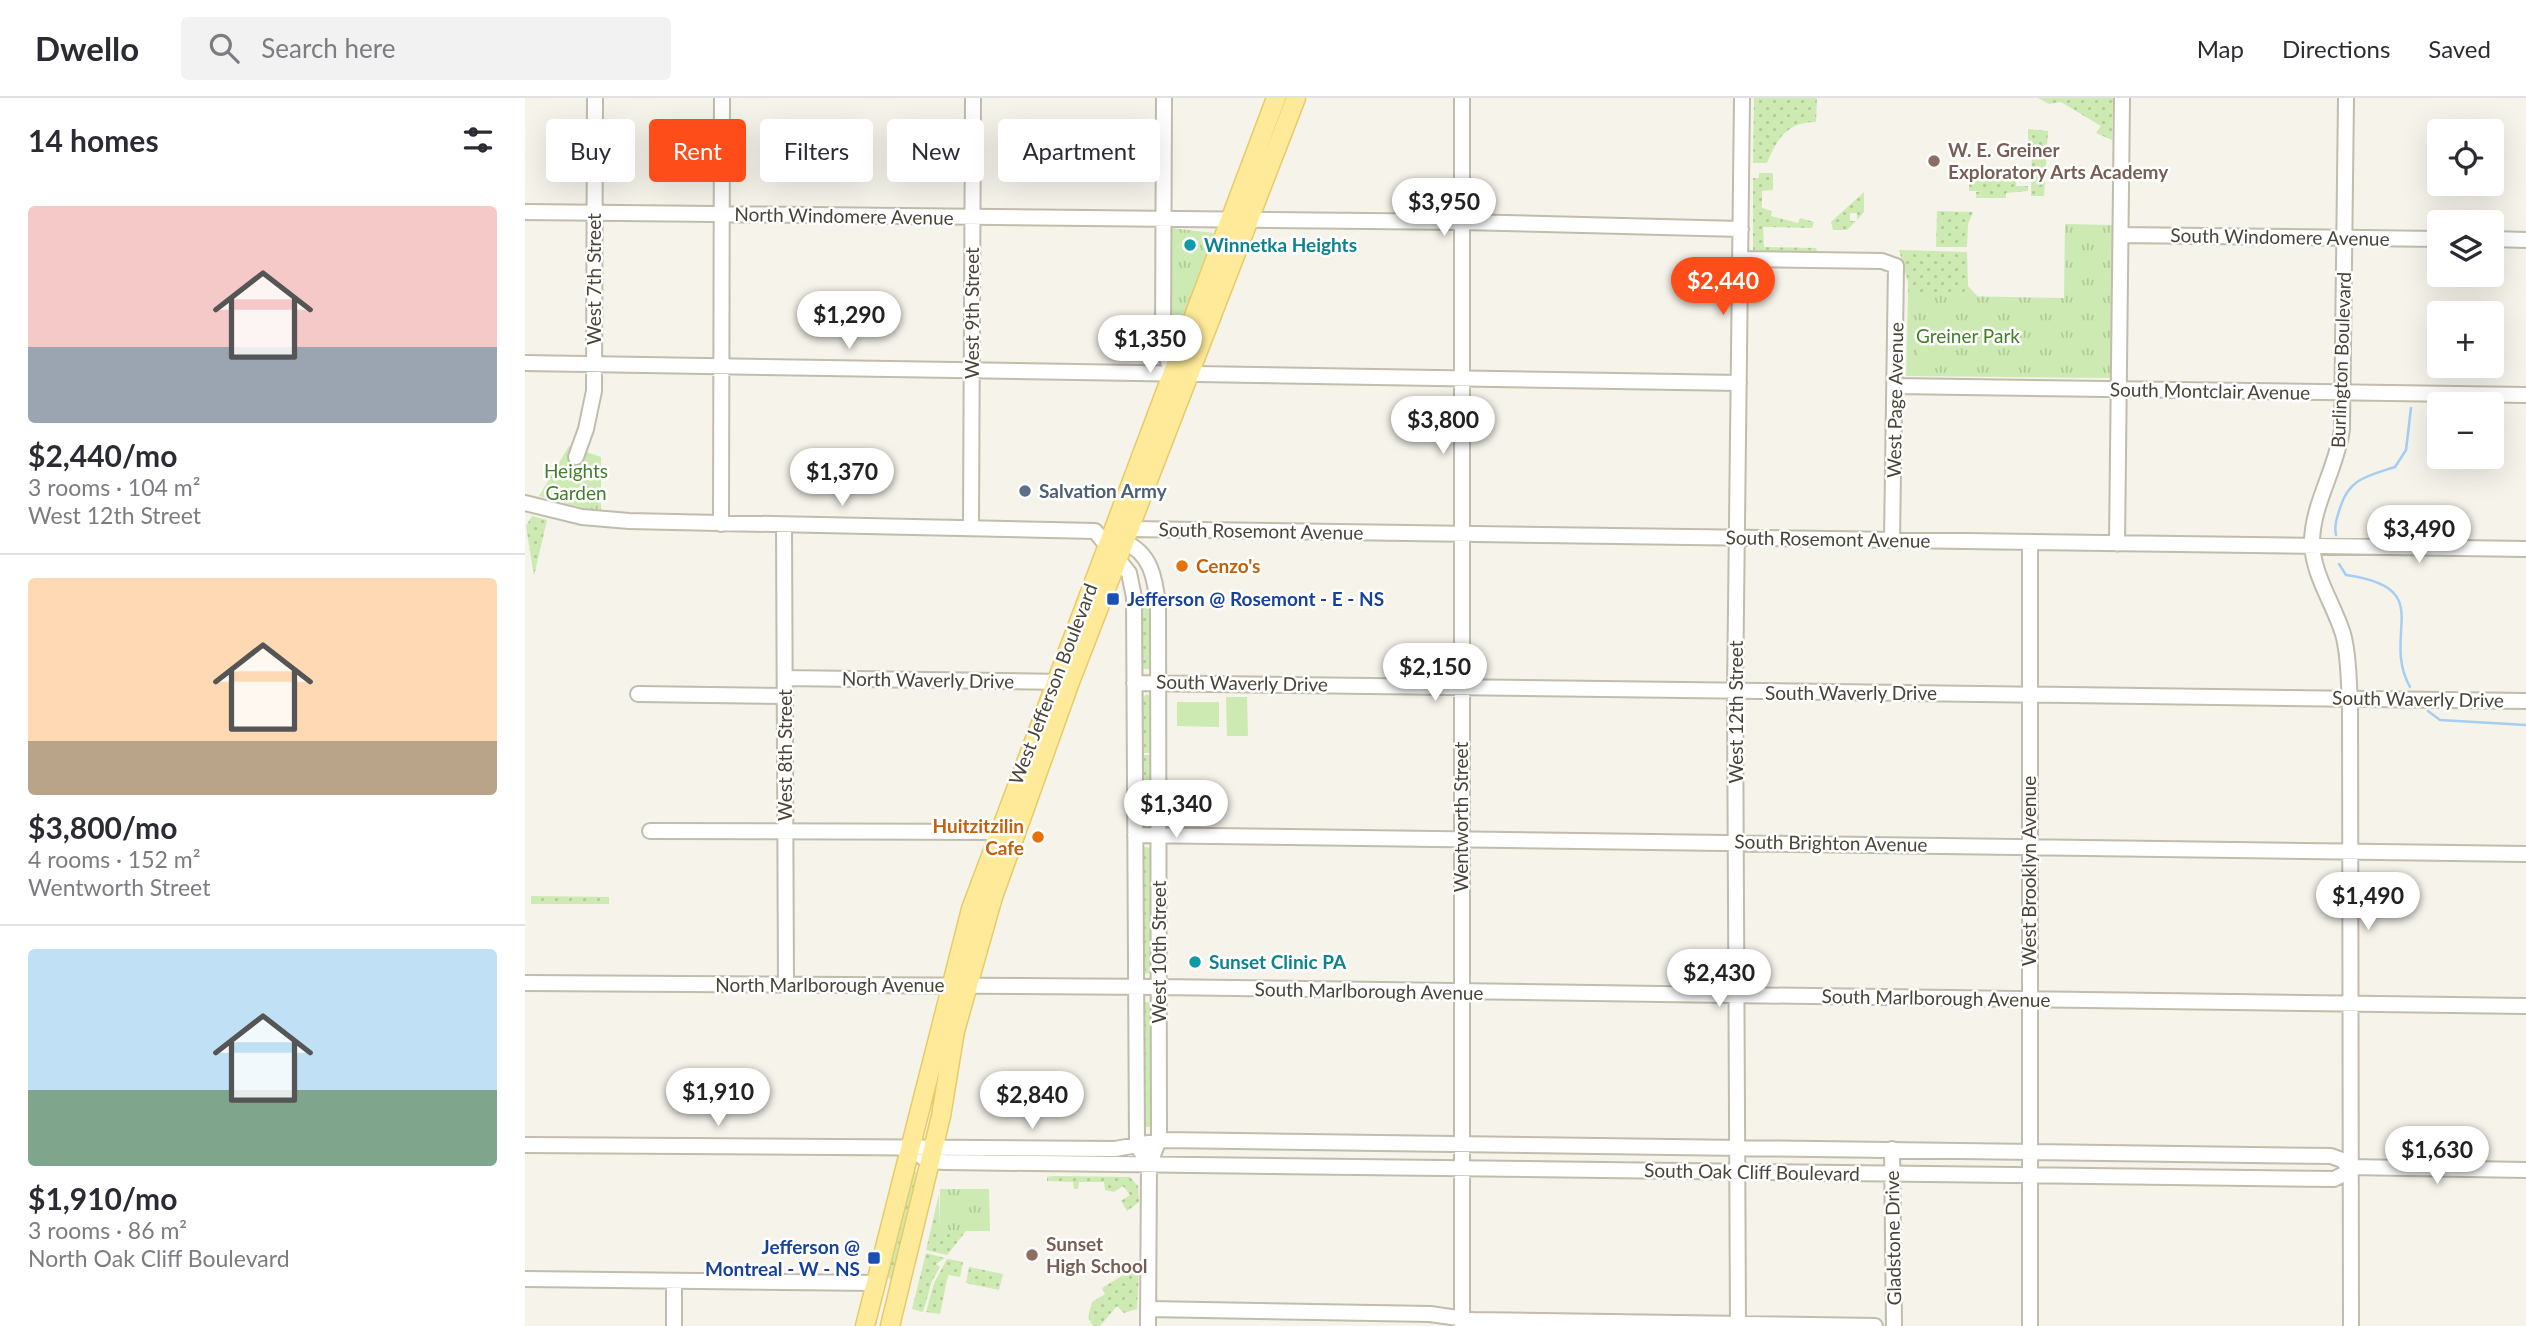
<!DOCTYPE html>
<meta charset="utf-8">
<style>
:root{--surface:#fff;--page:#f2f2f3;--text:#2b2b33;--muted:#7c7c81;--line:#e1e1e2;--accent:#fe4d18}
body{margin:0;font-family:Lato,sans-serif;background:var(--page);color:var(--text);height:100vh;display:flex;flex-direction:column;font-size:26px;white-space:nowrap}
*{box-sizing:border-box;margin:0}
p{font-size:23px;color:var(--muted)}
.icon{flex:none;width:38px;height:38px;fill:none;stroke:currentColor;stroke-width:2;stroke-linecap:round;stroke-linejoin:round}
.map{position:relative;flex:1;overflow:hidden}
.sheet{display:flex;flex-direction:column;background:var(--surface);width:525px}
.sheet>*{flex:none}
.hud{position:absolute;left:21px;top:21px;width:665px;height:63px;display:flex;gap:14px}
.controls{position:absolute;left:1902px;top:21px;display:grid;gap:14px}
.controls a{display:grid;place-items:center;width:77px;height:77px;border-radius:7px;background:var(--surface);box-shadow:0 7px 28px #0002;font-size:35px}
.price{position:absolute;translate:-50% -60px;padding:0 16px;border-radius:24px;background:#fff;color:#222;font-size:23px;line-height:46px;filter:drop-shadow(0 2px 4px #0008)}
.price::after{content:'';position:absolute;left:50%;top:42px;width:21px;height:16px;margin-left:-10px;background:inherit;clip-path:polygon(0 0,100% 0,50% 100%)}
.price.on{background:var(--accent);color:#fff}
ul{padding:0;list-style:none}
li{display:grid;align-content:center;gap:14px;height:371px;padding:0 28px}
li+li{border-top:2px solid var(--line)}
li span{display:grid;place-items:center;height:217px;border-radius:7px;color:#555}
li>.icon{margin-inline-start:auto}
span .icon{width:126px;height:126px;fill:#fffc;stroke-width:1}
li b{font-size:30px}
h2{display:flex;justify-content:space-between;align-items:center;height:84px;padding:0 28px;font-size:30px}
.chip{padding:0 24px;border-radius:7px;background:var(--surface);box-shadow:0 7px 28px #0002;font-size:24px;line-height:63px}
.chip.on{background:var(--accent);color:#fff}
header{display:flex;align-items:center;gap:42px;box-sizing:border-box;height:98px;padding:0 35px;background:var(--surface);border-bottom:2px solid var(--line)}
header strong{font-size:33px}
nav{display:flex;gap:38px;margin-inline-start:auto;font-size:24px}
.search{width:490px;height:63px;background:var(--page);display:flex;align-items:center;gap:18px;box-sizing:border-box;padding:0 24px;border-radius:7px;color:var(--muted);font-size:26px}
main{display:flex;flex:1;min-height:0}
.map>svg:first-child{display:block}
.grass{fill:url(#grass-dots)}
.park{fill:url(#park-tufts)}
.garden{fill:#cdeab2}
.lines{fill:none;stroke-linecap:round;stroke-linejoin:round}
.stream{stroke:#a6cdf2;stroke-width:2.5}
.minor-casing{stroke:#c1bcac;stroke-width:18}
.major-casing{stroke:#e7cb67;stroke-width:21}
.minor{stroke:#fff;stroke-width:14}
.major{stroke:#ffea99;stroke-width:18}
.education-dot{fill:#8d6e63;stroke:#fff;stroke-width:2.5}
.culture-dot{fill:#0f9aa8;stroke:#fff;stroke-width:2.5}
.service-dot{fill:#5c6f8a;stroke:#fff;stroke-width:2.5}
.food-dot{fill:#e8710a;stroke:#fff;stroke-width:2.5}
.transit-dot{fill:#1a4fb4;stroke:#fff;stroke-width:2.5}
.labels{text-anchor:middle;stroke-width:5;stroke-linejoin:round;paint-order:stroke}
.education-label{font-size:19px;font-weight:bold;fill:#785e54;stroke:#fff;text-anchor:start}
.street-label{font-size:19px;fill:#4a4438;stroke:#fff}
.culture-label{font-size:19px;font-weight:bold;fill:#0d838f;stroke:#fff;text-anchor:start}
.park-label{font-size:19px;fill:#427e29;stroke:#fff}
.service-label{font-size:19px;font-weight:bold;fill:#4e5e75;stroke:#fff;text-anchor:start}
.food-label{font-size:19px;font-weight:bold;fill:#c56008;stroke:#fff;text-anchor:start}
.transit-label{font-size:19px;font-weight:bold;fill:#164399;stroke:#fff;text-anchor:start}
</style>
<header>
<strong>Dwello</strong>
<div class="search"><svg class="icon" aria-label="search" viewBox="0 0 24 24"><circle cx="10" cy="10" r="6"/><path d="M15 15l6 6"/></svg>Search here</div>
<nav><a>Map</a><a>Directions</a><a>Saved</a></nav>
</header>
<main>
<section class="sheet">
<h2>14 homes<svg class="icon" aria-label="filters" viewBox="0 0 24 24"><path d="M4 7h16M4 17h16"/><circle cx="9" cy="7" r="2"/><circle cx="15" cy="17" r="2"/></svg></h2>
<ul>
<li><span style="background:linear-gradient(#f6c9c9 65%,#9aa5b1 0)"><svg class="icon" aria-label="home" viewBox="0 0 24 24"><path d="M3 11l9-7 9 7M6 9v11h12V9"/></svg></span><div><b>$2,440/mo</b><p>3 rooms · 104 m²</p><p>West 12th Street</p></div></li>
<li><span style="background:linear-gradient(#ffd9b3 75%,#b9a48a 0)"><svg class="icon" aria-label="home" viewBox="0 0 24 24"><path d="M3 11l9-7 9 7M6 9v11h12V9"/></svg></span><div><b>$3,800/mo</b><p>4 rooms · 152 m²</p><p>Wentworth Street</p></div></li>
<li><span style="background:linear-gradient(#bfe0f5 65%,#7fa58c 0)"><svg class="icon" aria-label="home" viewBox="0 0 24 24"><path d="M3 11l9-7 9 7M6 9v11h12V9"/></svg></span><div><b>$1,910/mo</b><p>3 rooms · 86 m²</p><p>North Oak Cliff Boulevard</p></div></li>
</ul>
</section>
<div class="map">
<svg width="2001" height="1228" viewBox="0 0 2001 1228">
<defs>
<pattern id="grass-dots" width="8" height="8" patternUnits="userSpaceOnUse" patternTransform="scale(1.75)"><rect width="8" height="8" fill="#cdeab2"/><path d="M2 2h.1M6 6h.1" fill="none" stroke="#b2ca9a" stroke-width="1.8" stroke-linecap="round"/></pattern>
<pattern id="park-tufts" width="24" height="20" patternUnits="userSpaceOnUse" patternTransform="scale(1.75)"><rect width="24" height="20" fill="#cdeab2"/><path d="M3 7l-1-3M5 7V3M7 7l1-3M15 17l-1-3M17 17v-4M19 17l1-3" fill="none" stroke="#b2ca9a"/></pattern>
</defs>
<rect width="100%" height="100%" fill="#f5f3ea"/>
<path class="grass" d="M1229,0H1292L1291,24C1263,24 1252,40 1242,65H1228Z
M1513,0H1588L1587,42L1571,35L1576,28L1536,4L1524,6Z
M1503,31L1523,33L1519,98H1506L1507,48H1503Z
M1234,75H1248V92L1237,93V110L1247,113L1246,118L1273,125L1275,120L1289,124L1287,130L1238,129L1239,149L1291,150L1293,155L1228,152V80H1234Z
M1462,75H1484L1481,81H1491V88H1503V93L1481,95V100H1451V94L1457,93H1444V81H1462Z
M1339,94V114L1332,122V115H1325V123H1331L1322,132H1308L1306,124Z
M1412,113L1448,114L1443,126L1442,149H1411Z
M1374,152L1442,154L1443,188L1454,200L1383,221V184Z
M7,418L22,422L9,478L1,428Z
M621,498L628,501L627,571H616L615,503Z
M622,596L628,600L629,655H615L616,600Z
M615,657H629L628,722L622,725L616,722Z
M619,749L627,750L628,875L618,876L616,752Z
M6,798L84,799V806H6Z
M619,903L629,907L627,1029H618L616,906Z
M389,1066L391,1076L371,1179L367,1182L359,1177Z
M529,1078L605,1079L613,1088L614,1104L602,1113L596,1103L605,1097L598,1088L589,1094L580,1092L579,1084H554L553,1091H549L548,1084L522,1083V1079Z
M414,1096L415,1133H441L422,1157L401,1152Z
M401,1155L420,1160L411,1166L415,1169L407,1183L398,1214L387,1211Z
M422,1161L438,1164L435,1179L423,1177L415,1216L401,1214L409,1185Z
M444,1169L478,1176L474,1192L441,1185Z
M610,1170L614,1171L612,1211L599,1215L592,1208L575,1228H568L563,1219L567,1204L580,1196L577,1190Z"/>
<path class="park" d="M1540,126L1588,127V280L1381,278L1383,197L1539,200Z
M646,130L689,135L651,240L647,238Z
M44,348L76,359V415L14,398Z
M415,1091H464L465,1133H415Z"/>
<path class="garden" d="M1392,225H1416L1415,270H1392Z
M701,599H722L723,638H702Z
M652,604H694V629L652,628Z"/>
<g class="lines">
<path class="stream" d="M1811,437C1809,427 1812,420 1815,410C1824,380 1843,378 1870,369L1881,352L1886,310
M1814,466L1821,477C1914,490 1855,535 1885,589
M1903,613L1915,622L2001,627"/>
<g class="minor-casing">
<path id="minor" d="M639,0L638,242L646,276
M1821,0L1817,331C1812,370 1787,406 1787,445C1788,478 1809,506 1818,536C1824,557 1823,579 1825,600L1826,1228
M0,114L937,124L1216,131
M1596,137L1914,141
M1967,141L2001,142
M1216,161L1357,163L1371,168L1367,442
M0,265L1214,285
M1370,288L2001,297
M51,359L61,331L69,293L70,0
M0,405L57,419L104,423L570,433L604,475L609,499L612,1047L616,1054
M196,426L197,0
M259,427L261,887
M446,429L448,0
M604,431L2001,451
M599,444C626,455 630,480 633,507L634,1042L624,1067L623,1228
M1592,446L1597,0
M260,580L540,584
M609,585L2001,603
M113,596L260,598
M125,733L482,734
M610,737L2001,756
M0,885L634,889L2001,908
M0,1047L590,1051L640,1042L1806,1058L1817,1062L1824,1069L2001,1072
M1367,1051L1369,1228
M397,1059L406,1063L420,1064L1809,1081L1819,1076L1824,1069
M0,1181L351,1185
M149,1184V1228
M623,1211L905,1216L947,1222L1350,1228
M937,1228V0
M1213,1228L1210,594L1217,0
M1505,1228V445"/>
</g>
<g class="major-casing">
<path id="major" d="M340,1228L446,811L751,0
M365,1228L416,1018L430,933L468,799L545,584L771,0"/>
</g>
<use href="#minor" class="minor"/>
<use href="#major" class="major"/>
</g>
<g class="education-dot">
<circle cx="1409" cy="63" r="7"/>
<circle cx="507" cy="1157" r="7"/>
</g>
<g class="culture-dot">
<circle cx="665" cy="147" r="7"/>
<circle cx="670" cy="864" r="7"/>
</g>
<circle class="service-dot" cx="500" cy="393" r="7"/>
<g class="food-dot">
<circle cx="657" cy="468" r="7"/>
<circle cx="513" cy="739" r="7"/>
</g>
<g class="transit-dot">
<rect x="581" y="494" width="14" height="14" rx="3.5"/>
<rect x="342" y="1153" width="14" height="14" rx="3.5"/>
</g>
<g class="labels">
<g class="education-label">
<text x="1423" y="59">W. E. Greiner<tspan x="1423" dy="22">Exploratory Arts Academy</tspan></text>
<text x="521" y="1153">Sunset<tspan x="521" dy="22">High School</tspan></text>
</g>
<g class="street-label">
<text transform="translate(319 118) rotate(1)" y="7">North Windomere Avenue</text>
<text transform="translate(1755 139) rotate(1)" y="7">South Windomere Avenue</text>
<text transform="translate(69 181) rotate(-90)" y="7">West 7th Street</text>
<text transform="translate(447 215) rotate(-90)" y="7">West 9th Street</text>
<text transform="translate(1816 262) rotate(-88)" y="7">Burlington Boulevard</text>
<text transform="translate(1685 293) rotate(1)" y="7">South Montclair Avenue</text>
<text transform="translate(1370 302) rotate(-89)" y="7">West Page Avenue</text>
<text transform="translate(736 433) rotate(1)" y="7">South Rosemont Avenue</text>
<text transform="translate(1303 441) rotate(1)" y="7">South Rosemont Avenue</text>
<text transform="translate(403 582) rotate(1)" y="7">North Waverly Drive</text>
<text transform="translate(717 585) rotate(1)" y="7">South Waverly Drive</text>
<text transform="translate(528 586) rotate(-69)" y="7">West Jefferson Boulevard</text>
<text x="1326" y="602">South Waverly Drive</text>
<text transform="translate(1893 601) rotate(1)" y="7">South Waverly Drive</text>
<text transform="translate(1211 614) rotate(-90)" y="7">West 12th Street</text>
<text transform="translate(260 657) rotate(-90)" y="7">West 8th Street</text>
<text transform="translate(936 719) rotate(-90)" y="7">Wentworth Street</text>
<text transform="translate(1306 745) rotate(1)" y="7">South Brighton Avenue</text>
<text transform="translate(1504 773) rotate(-90)" y="7">West Brooklyn Avenue</text>
<text transform="translate(634 854) rotate(-90)" y="7">West 10th Street</text>
<text x="305" y="894">North Marlborough Avenue</text>
<text transform="translate(844 893) rotate(1)" y="7">South Marlborough Avenue</text>
<text transform="translate(1411 900) rotate(1)" y="7">South Marlborough Avenue</text>
<text transform="translate(1227 1074) rotate(1)" y="7">South Oak Cliff Boulevard</text>
<text transform="translate(1368 1140) rotate(-91)" y="7">Gladstone Drive</text>
</g>
<g class="culture-label">
<text x="679" y="154">Winnetka Heights</text>
<text x="684" y="871">Sunset Clinic PA</text>
</g>
<g class="park-label">
<text x="1443" y="245">Greiner Park</text>
<text x="51" y="380">Heights<tspan x="51" dy="22">Garden</tspan></text>
</g>
<g class="service-label">
<text x="514" y="400">Salvation Army</text>
</g>
<g class="food-label">
<text x="671" y="475">Cenzo's</text>
<text x="499" y="735" text-anchor="end">Huitzitzilin<tspan x="499" dy="22">Cafe</tspan></text>
</g>
<g class="transit-label">
<text x="602" y="508">Jefferson @ Rosemont - E - NS</text>
<text x="335" y="1156" text-anchor="end">Jefferson @<tspan x="335" dy="22">Montreal - W - NS</tspan></text>
</g>
</g>
</svg>
<div class="controls">
<a><svg class="icon" aria-label="locate" viewBox="0 0 24 24"><circle cx="12" cy="12" r="6"/><path d="M12 2v4M12 18v4M2 12h4M18 12h4"/></svg></a>
<a><svg class="icon" aria-label="layers" viewBox="0 0 24 24"><path d="M12 4l9 5-9 5-9-5zM3 14l9 5 9-5"/></svg></a>
<a>+</a>
<a>−</a>
</div>
<b class="price" style="left:919px;top:140px">$3,950</b>
<b class="price on" style="left:1198px;top:219px">$2,440</b>
<b class="price" style="left:324px;top:253px">$1,290</b>
<b class="price" style="left:625px;top:277px">$1,350</b>
<b class="price" style="left:918px;top:358px">$3,800</b>
<b class="price" style="left:317px;top:410px">$1,370</b>
<b class="price" style="left:1894px;top:467px">$3,490</b>
<b class="price" style="left:910px;top:605px">$2,150</b>
<b class="price" style="left:651px;top:742px">$1,340</b>
<b class="price" style="left:1843px;top:834px">$1,490</b>
<b class="price" style="left:1194px;top:911px">$2,430</b>
<b class="price" style="left:193px;top:1030px">$1,910</b>
<b class="price" style="left:507px;top:1033px">$2,840</b>
<b class="price" style="left:1912px;top:1088px">$1,630</b>
<div class="hud">
<a class="chip">Buy</a>
<a class="chip on">Rent</a>
<a class="chip">Filters</a>
<a class="chip">New</a>
<a class="chip">Apartment</a>
</div>
</div>
</main>
